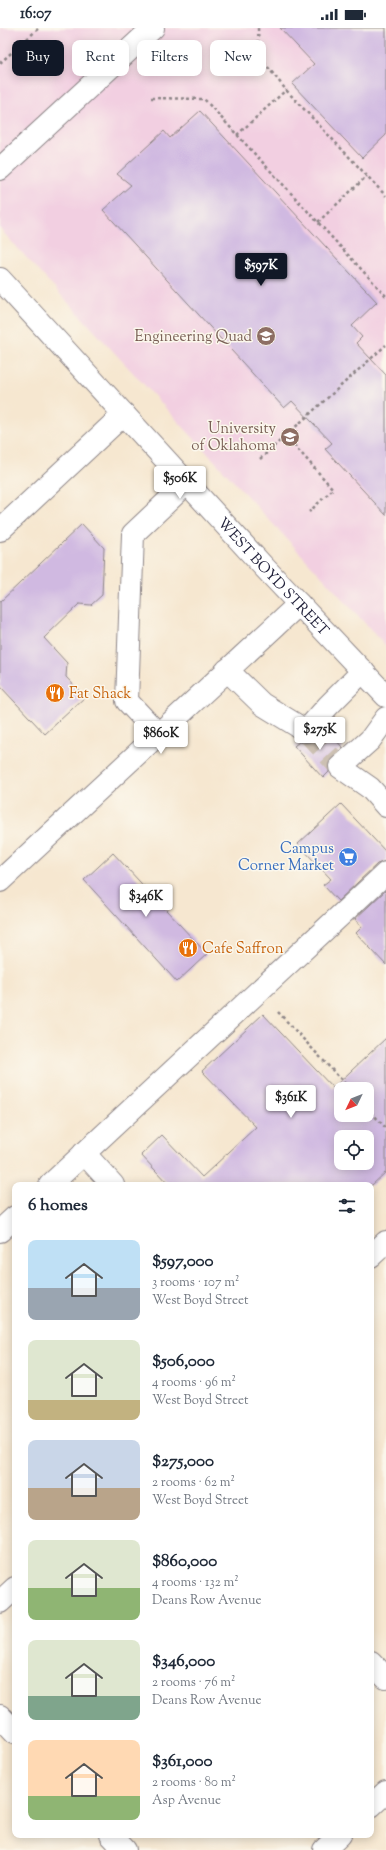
<!DOCTYPE html>
<meta charset="utf-8">
<style>
:root{--surface:#fff;--page:#f2f2f3;--text:#1f2937;--muted:#747a83;--accent:#111827}
body{margin:0;font-family:"Sorts Mill Goudy",serif;background:var(--page);color:var(--text);height:100vh;display:flex;flex-direction:column;font-size:15px;white-space:nowrap}
*{box-sizing:border-box;margin:0}
p{font-size:13px;color:var(--muted)}
.icon{flex:none;width:22px;height:22px;fill:none;stroke:currentColor;stroke-width:2;stroke-linecap:round;stroke-linejoin:round}
.map{position:relative;flex:1;overflow:hidden}
.drawer{position:absolute;left:12px;top:1154px;width:362px;height:656px;display:flex;flex-direction:column;background:var(--surface);border-radius:8px;box-shadow:0 2px 10px #0003}
.drawer>*{flex:none}
.guide{position:absolute;left:12px;top:12px;width:362px;height:36px;display:flex;gap:8px}
.needle{width:26px;rotate:227deg}
.tools{position:absolute;left:334px;top:1054px;display:grid;gap:8px}
.tools a{display:grid;place-items:center;width:40px;height:40px;border-radius:8px;background:var(--surface);box-shadow:0 2px 10px #0003;font-size:20px}
.price{position:absolute;translate:-50% -34px;padding:0 9px;border-radius:4px;background:#fff;color:#222;font-size:13px;line-height:26px;filter:drop-shadow(0 1px 2px #0008)}
.price::after{content:'';position:absolute;left:50%;top:24px;width:12px;height:9px;margin-left:-6px;background:inherit;clip-path:polygon(0 0,100% 0,50% 100%)}
.price.current{background:var(--accent);color:#fff}
ul{padding:0;list-style:none}
li{display:flex;align-items:center;gap:12px;height:100px;padding:0 16px}
li span{display:grid;place-items:center;flex:none;width:112px;height:80px;border-radius:8px;color:#555}
li>.icon{margin-inline-start:auto}
span .icon{width:48px;height:48px;fill:#fffc;stroke-width:1}
li b{font-size:17px}
h2{display:flex;justify-content:space-between;align-items:center;height:48px;padding:0 16px;font-size:17px}
.tag{padding:0 14px;border-radius:8px;background:var(--surface);box-shadow:0 2px 10px #0003;font-size:14px;line-height:36px}
.tag.current{background:var(--accent);color:#fff}
.status{display:flex;justify-content:space-between;align-items:center;height:28px;padding:0 20px;background:var(--surface);direction:ltr}
.status svg{height:11px;fill:currentColor}
.map>svg:first-child{display:block}
.built{fill:#f2cfe1}
.building{fill:#d0b9e1;fill-rule:evenodd}
.lines{fill:none;stroke-linecap:round;stroke-linejoin:round}
.minor-tunnel{stroke:#ccc0b2;stroke-width:22;stroke-dasharray:22 11;stroke-linecap:butt}
.minor-casing{stroke:#8c8486;stroke-width:24}
.path{stroke:#8c8486;stroke-width:2.5;stroke-dasharray:3 3;stroke-linecap:butt}
.minor{stroke:#fff;stroke-width:22}
.labels{text-anchor:middle;stroke-width:3;stroke-linejoin:round;paint-order:stroke}
.education-label{font-size:15px;fill:#785e54;stroke:#fbf7ec;text-anchor:end}
.street-label{font-size:15px;fill:#22223b;stroke:#fbf7ec}
.food-label{font-size:15px;fill:#c56008;stroke:#fbf7ec;text-anchor:start}
.shop-label{font-size:15px;fill:#366cbe;stroke:#fbf7ec;text-anchor:end}
</style>
<div class="status"><b>16:07</b><svg viewBox="0 0 49 12"><path d="M0 12V9h3v3zM5 12V6h3v6zM10 12V3h3v9zM15 12V0h3v12zM26 1h20v11H26zM47 4h2v5h-2z"/></svg></div>
<div class="map">
<svg width="386" height="1822" viewBox="0 0 386 1822">
<rect width="100%" height="100%" fill="#fbf7ec"/>
<filter id="ink" filterUnits="userSpaceOnUse"><feTurbulence type="fractalNoise" baseFrequency=".025" numOctaves="2"/><feDisplacementMap in="SourceGraphic" scale="8" xChannelSelector="R" yChannelSelector="G"/><feConvolveMatrix kernelMatrix="1 2 1 2 8 2 1 2 1" color-interpolation-filters="sRGB"/></filter>
<filter id="wash" filterUnits="userSpaceOnUse"><feTurbulence type="fractalNoise" baseFrequency=".012" numOctaves="4" result="noise"/><feDisplacementMap in="SourceGraphic" scale="16" xChannelSelector="R" yChannelSelector="G"/><feGaussianBlur stdDeviation="0.9" result="paint"/><feColorMatrix in="noise" values="0 0 0 0 0 0 0 0 0 0 0 0 0 0 0 0 0 1.4 0 .05"/><feComposite in="paint" operator="in"/></filter>
<g filter="url(#wash)">
<rect width="100%" height="100%" fill="#f6e7d0"/>
<path class="built" d="M0,0H386V618L0,201Z"/>
<g id="blocks">
<path class="building" d="M280,0H386V107L362,130L292,56L314,36Z
M200,83L377,274L352,298L362,309L356,315L386,347V487L325,421L332,415L292,373L284,380L103,182L131,157L117,146L164,103L170,110Z
M82,496L104,520L102,567L91,577L79,576L44,610L67,635L66,649L85,669L45,706L0,658V574Z
M325,700L343,720L331,730L328,736L329,744L323,750L294,718L299,714L305,715L311,714Z
M341,776L386,824V833L377,836L338,873L323,857L331,851L298,816Z
M113,825L207,926L177,954L84,852Z
M386,862V937L356,905L362,899L355,891Z
M263,986L333,1060L386,1010V1144L372,1157H169L141,1127L162,1107L202,1149L256,1099L202,1043ZM341,1061H367V1087H341ZM341,1109H367V1135H341Z"/>
</g>
</g>
<g filter="url(#ink)">
<use href="#blocks" fill-opacity="0" stroke="#8c8486" stroke-width="1"/>
<g class="lines">
<path class="minor-tunnel" d="M306,703L340,739"/>
<g class="minor-casing">
<g id="minor">
<path d="M0,141L153,0"/>
<path id="s1" d="M0,251L263,538L386,668"/>
<path d="M0,502L124,386"/>
<path d="M227,642L262,676L306,703L328,678L363,643"/>
<path d="M386,690L370,712L340,739L370,760L386,778"/>
<path d="M158,706L127,673L133,506L187,455"/>
<path d="M0,853L299,576"/>
<path d="M84,1125L113,1157"/>
<path d="M50,1157L386,845"/>
<path d="M0,1203L15,1189"/>
<path d="M371,1228L386,1214"/>
<path d="M0,1574L15,1560"/>
<path d="M371,1634L386,1650"/>
<path d="M0,1688L15,1704"/>
<path d="M371,1778L386,1764"/>
<path d="M111,1807L125,1822"/>
<path d="M324,1822L340,1807"/>
</g>
</g>
<path class="path" d="M258,0L259,28L286,62L386,168
M0,35L39,0
M151,70L204,71L386,268
M237,107L286,62
M318,194L367,148
M286,408L333,461L309,484
M260,431L386,317
M278,984L350,1061
M367,1080L386,1100"/>
<use href="#minor" class="minor"/>
</g>
</g>
<defs>
<g id="university-disc" transform="scale(1)"><circle r="9.5" fill="#8d6e63" stroke="#fbf7ec"/><path d="M0-5L7-2L0 1L-7-2ZM-4 1L0 2.5L4 1V4Q0 6-4 4Z" fill="#fff"/></g>
<g id="restaurant-disc" transform="scale(1)"><circle r="9.5" fill="#e8710a" stroke="#fbf7ec"/><path d="M-5-6h1v4h1v-4h1v4h1v-4h1v5L-1.5 .5V6h-2V.5L-5-1ZM5-6V6H3V1.5H1.5Q1.5-4 5-6Z" fill="#fff"/></g>
<g id="supermarket-disc" transform="scale(1)"><circle r="9.5" fill="#3f7fe0" stroke="#fbf7ec"/><path d="M-6-5.5h2.5l.6 2H6L4.5 2H-2.5L-4.4-4H-6ZM-1.5 3.2a1.3 1.3 0 1 0 .1 0ZM3 3.2a1.3 1.3 0 1 0 .1 0Z" fill="#fff"/></g>
</defs>
<g fill-rule="evenodd">
<use href="#university-disc" x="266" y="308"/>
<use href="#university-disc" x="290" y="409"/>
<use href="#restaurant-disc" x="55" y="665"/>
<use href="#supermarket-disc" x="348" y="829"/>
<use href="#restaurant-disc" x="188" y="920"/>
</g>
<g class="labels">
<g class="education-label">
<text x="252" y="313">Engineering Quad</text>
<text x="276" y="405">University<tspan x="276" dy="17">of Oklahoma</tspan></text>
</g>
<g class="street-label">
<text dy="5" stroke="none"><textPath href="#s1" startOffset="404">WEST BOYD STREET</textPath></text>
</g>
<g class="food-label">
<text x="69" y="670">Fat Shack</text>
<text x="202" y="925">Cafe Saffron</text>
</g>
<g class="shop-label">
<text x="334" y="825">Campus<tspan x="334" dy="17">Corner Market</tspan></text>
</g>
</g>
</svg>
<div class="tools">
<a><svg class="needle" viewBox="-14 -14 28 28"><path d="M0-13l5 13h-10z" fill="#e53935"/><path d="M0 13l5-13h-10z" fill="#747a83"/></svg></a>
<a><svg class="icon" aria-label="locate" viewBox="0 0 24 24"><circle cx="12" cy="12" r="6"/><path d="M12 2v4M12 18v4M2 12h4M18 12h4"/></svg></a>
</div>
<b class="price current" style="left:261px;top:259px">$597K</b>
<b class="price" style="left:180px;top:472px">$506K</b>
<b class="price" style="left:320px;top:723px">$275K</b>
<b class="price" style="left:161px;top:727px">$860K</b>
<b class="price" style="left:146px;top:890px">$346K</b>
<b class="price" style="left:291px;top:1091px">$361K</b>
<div class="guide">
<a class="tag current">Buy</a>
<a class="tag">Rent</a>
<a class="tag">Filters</a>
<a class="tag">New</a>
</div>
<section class="drawer">
<h2>6 homes<svg class="icon" aria-label="filters" viewBox="0 0 24 24"><path d="M4 7h16M4 17h16"/><circle cx="9" cy="7" r="2"/><circle cx="15" cy="17" r="2"/></svg></h2>
<ul>
<li><span style="background:linear-gradient(#bfe0f5 60%,#9aa5b1 0)"><svg class="icon" aria-label="home" viewBox="0 0 24 24"><path d="M3 11l9-7 9 7M6 9v11h12V9"/></svg></span><div><b>$597,000</b><p>3 rooms · 107 m²</p><p>West Boyd Street</p></div></li>
<li><span style="background:linear-gradient(#dfe7d0 75%,#c2b280 0)"><svg class="icon" aria-label="home" viewBox="0 0 24 24"><path d="M3 11l9-7 9 7M6 9v11h12V9"/></svg></span><div><b>$506,000</b><p>4 rooms · 96 m²</p><p>West Boyd Street</p></div></li>
<li><span style="background:linear-gradient(#c9d6e8 60%,#b9a48a 0)"><svg class="icon" aria-label="home" viewBox="0 0 24 24"><path d="M3 11l9-7 9 7M6 9v11h12V9"/></svg></span><div><b>$275,000</b><p>2 rooms · 62 m²</p><p>West Boyd Street</p></div></li>
<li><span style="background:linear-gradient(#dfe7d0 60%,#8fb573 0)"><svg class="icon" aria-label="home" viewBox="0 0 24 24"><path d="M3 11l9-7 9 7M6 9v11h12V9"/></svg></span><div><b>$860,000</b><p>4 rooms · 132 m²</p><p>Deans Row Avenue</p></div></li>
<li><span style="background:linear-gradient(#dfe7d0 70%,#7fa58c 0)"><svg class="icon" aria-label="home" viewBox="0 0 24 24"><path d="M3 11l9-7 9 7M6 9v11h12V9"/></svg></span><div><b>$346,000</b><p>2 rooms · 76 m²</p><p>Deans Row Avenue</p></div></li>
<li><span style="background:linear-gradient(#ffd9b3 70%,#8fb573 0)"><svg class="icon" aria-label="home" viewBox="0 0 24 24"><path d="M3 11l9-7 9 7M6 9v11h12V9"/></svg></span><div><b>$361,000</b><p>2 rooms · 80 m²</p><p>Asp Avenue</p></div></li>
</ul>
</section>
</div>
